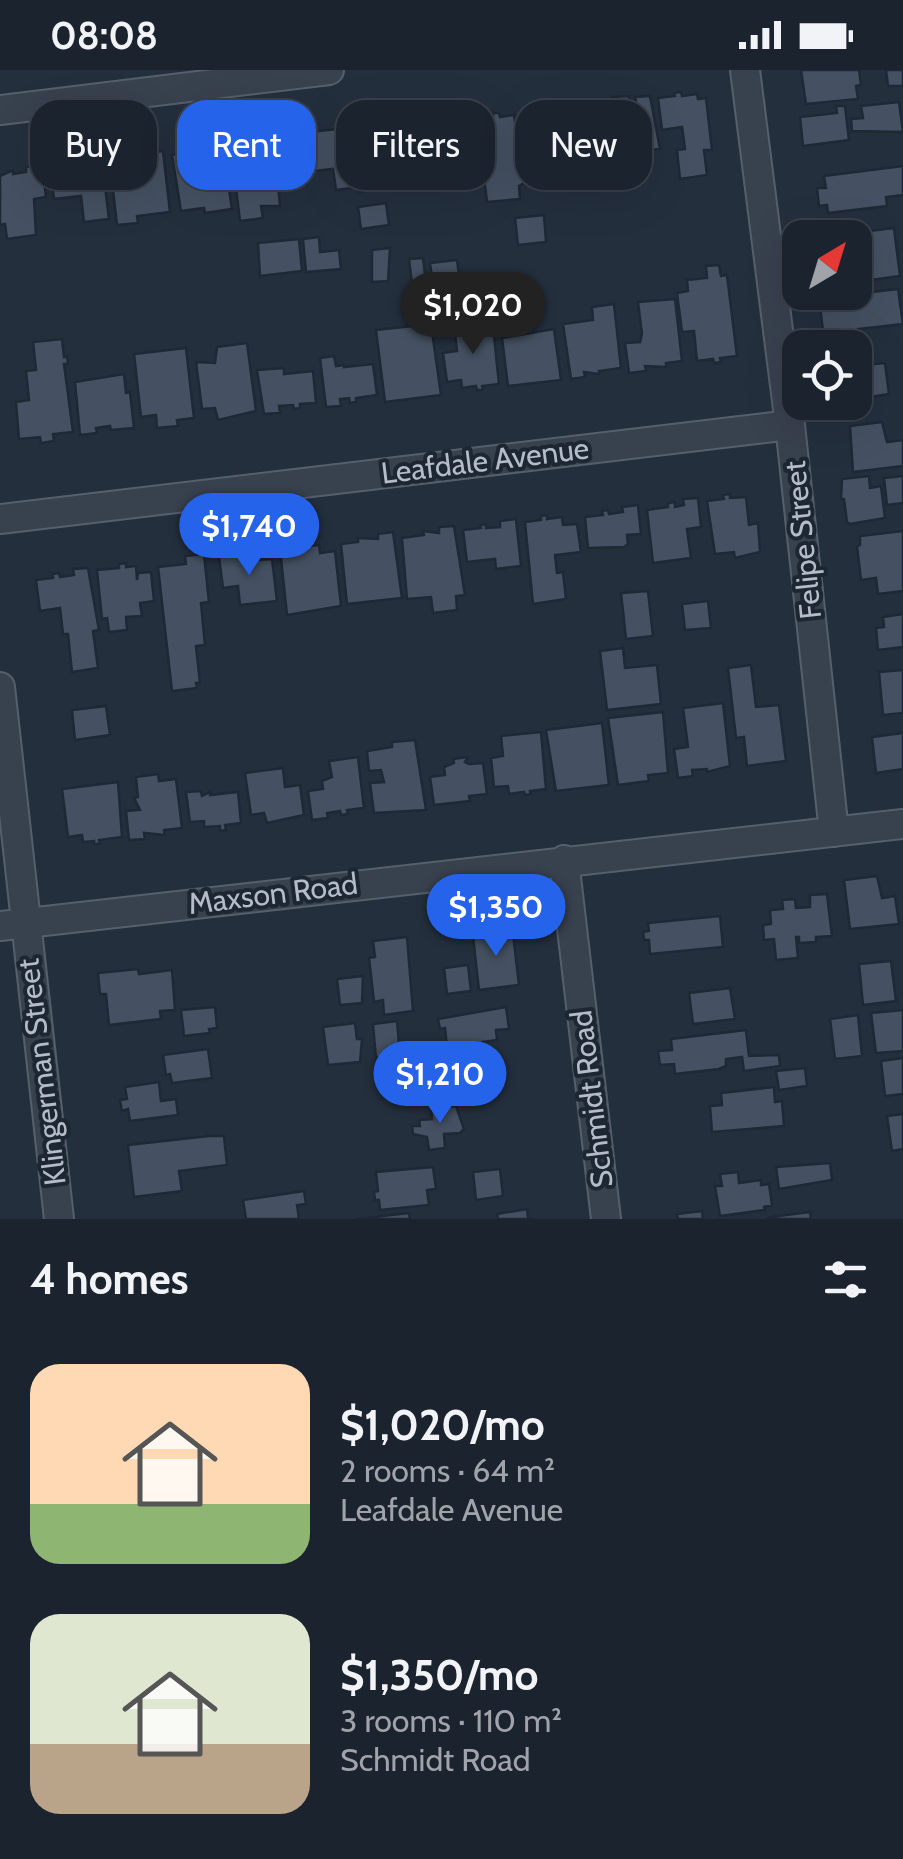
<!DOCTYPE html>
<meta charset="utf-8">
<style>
:root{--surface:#1b232e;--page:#282f3a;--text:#f1f3f6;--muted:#a0a4aa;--line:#39404a;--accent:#2563eb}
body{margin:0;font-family:Cabin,sans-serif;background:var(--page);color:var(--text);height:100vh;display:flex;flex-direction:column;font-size:38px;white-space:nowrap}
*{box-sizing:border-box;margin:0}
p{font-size:32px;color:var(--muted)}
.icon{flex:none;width:55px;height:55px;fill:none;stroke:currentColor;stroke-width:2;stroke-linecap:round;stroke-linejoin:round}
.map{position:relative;height:1149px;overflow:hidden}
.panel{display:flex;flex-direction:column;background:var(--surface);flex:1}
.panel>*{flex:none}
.banner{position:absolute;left:30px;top:30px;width:845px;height:90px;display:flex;gap:20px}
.needle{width:65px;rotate:38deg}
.tools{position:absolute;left:782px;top:150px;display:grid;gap:20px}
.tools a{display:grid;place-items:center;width:90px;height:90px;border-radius:20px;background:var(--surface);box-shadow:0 10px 40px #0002,0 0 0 2px var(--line);font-size:50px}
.price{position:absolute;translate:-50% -85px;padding:0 22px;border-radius:35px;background:var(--accent);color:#fff;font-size:32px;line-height:65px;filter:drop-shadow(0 2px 5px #0008)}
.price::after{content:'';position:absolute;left:50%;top:60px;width:30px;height:22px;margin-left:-15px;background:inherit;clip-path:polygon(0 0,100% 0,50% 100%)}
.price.active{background:#222;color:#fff}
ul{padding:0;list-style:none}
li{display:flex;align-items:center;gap:30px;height:250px;padding:0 30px}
li span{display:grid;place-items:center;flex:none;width:280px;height:200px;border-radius:30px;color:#555}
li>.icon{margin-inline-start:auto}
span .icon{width:120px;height:120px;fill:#fffc;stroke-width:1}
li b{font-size:42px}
h2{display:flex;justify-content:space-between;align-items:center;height:120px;padding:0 30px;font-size:42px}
.pill{padding:0 35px;border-radius:30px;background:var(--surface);box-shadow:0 10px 40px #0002,0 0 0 2px var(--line);font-size:35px;line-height:90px}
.pill.active{background:var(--accent);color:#fff}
.status{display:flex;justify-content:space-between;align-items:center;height:70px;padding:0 50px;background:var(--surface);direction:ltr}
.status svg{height:28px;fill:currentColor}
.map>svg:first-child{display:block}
.building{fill:#455162;stroke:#1f2835;stroke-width:2.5}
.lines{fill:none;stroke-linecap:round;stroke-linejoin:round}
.street-casing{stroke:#565f6c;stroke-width:32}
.street{stroke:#38414e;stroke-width:28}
.labels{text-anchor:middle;stroke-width:8;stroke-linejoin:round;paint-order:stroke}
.street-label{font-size:30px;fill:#b4bcc9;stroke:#1d2633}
</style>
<div class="status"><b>08:08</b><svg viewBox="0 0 49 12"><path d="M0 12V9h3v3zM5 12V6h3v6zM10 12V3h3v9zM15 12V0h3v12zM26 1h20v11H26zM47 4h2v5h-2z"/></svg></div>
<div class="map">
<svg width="903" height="1149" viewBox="0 0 903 1149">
<rect width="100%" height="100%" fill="#242f3e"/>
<path class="building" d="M801,0H859L861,15L856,16L858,29L806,34Z
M886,0H903V16H888Z
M681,22L682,26L697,24L698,29L706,28L712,80H704L707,105L680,109L677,80L685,79L682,57L662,60L658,28L675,26L674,23Z
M629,26V33L636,32L635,27L650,26L660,79L629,82L631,104L607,106L599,36L613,35L612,27Z
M591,32L596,87L560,90L558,73L541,75L538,44L554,42V38L574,40V33Z
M899,32L903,62L852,61L851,49L863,48L861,36Z
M836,36H845L849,70L803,76L800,47L837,43Z
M493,43H499L500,47L514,45L524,113L519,116L520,129L487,132L477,49L493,48Z
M467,46L474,98L447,102L445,86L419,89L415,58L439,52V56L453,54L452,49Z
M406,53L411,102L382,105L383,119L359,122L355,65L376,63V59L383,58V62L392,61L391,55Z
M346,58L352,118L336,120L333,99L297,103L293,64Z
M261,67L262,73H274L280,136H261L263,148L240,151L231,77L248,75L247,69Z
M194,78L195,82L209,80L210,88L224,86L232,139L205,143L204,138L181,141L172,85L188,82V79Z
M163,81L170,142L137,146L138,153L117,155L110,94L128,91L127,87H134V90L148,89L147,83Z
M78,91V95L89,93L90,101L103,100L109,149L84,152L81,126L54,129L50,98L72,96V92Z
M42,95L46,127L34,129L36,165L7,169L5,154L0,155V106L13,100V104L26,102V97Z
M903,96V125L886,127L887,136L828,143L827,135L819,136L817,118H826L824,106Z
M386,133L389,155L361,159L358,137Z
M544,145L546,172L518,175L515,148Z
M894,158L900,206L870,210L871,214L859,215V211L855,212V168L836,165Z
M319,167L320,182L339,180L341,199L306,202L303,169Z
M299,169L302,201L260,206L258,173Z
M390,178L388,211L372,212V180Z
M423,188L428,229L414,230L409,189Z
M457,190L461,220L434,223L430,193Z
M719,195L721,206L727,205L737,286L720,288L721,292L714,293L713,289L697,291L694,261L682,262L677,223L688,221L687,210L707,208L706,196Z
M898,219L903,254L858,259L860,273L825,277L819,228Z
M675,229L682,291L666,293V297L645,296L646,301L629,303L625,273L640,272L642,264L638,232Z
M614,234L621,298L599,301V304L584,302L585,307L571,309L563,254L593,250L592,237Z
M474,252V258L493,256L499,314L482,316L483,320H477L476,316L462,318L461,310L447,312L443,283L457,281L454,255Z
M431,254L441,325L385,332L376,260Z
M554,259L561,310L508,316L502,268Z
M62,269L64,287L67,286L68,294H64L73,362L53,364L54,371L41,373L40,367L19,369L16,332L29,330L26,301L36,300L33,272Z
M247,273L256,341L218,350L215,338L202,339L196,292L215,293L217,277Z
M186,278L194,348L177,350L178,356L157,358L156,345L141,347L134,284Z
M334,286L336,296L344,295V297L373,294L377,325L356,328V332L350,333L349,328L340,329L341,336L326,337L320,288Z
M885,293L889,324L870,327L871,338L847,341L846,332H855V296Z
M284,298V304L313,301L316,333L300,334V338L294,339L293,335L279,336L280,343L264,344L257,300Z
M124,304L126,323L130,322L134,358L111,360L110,356L96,358L97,363L80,365L75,312Z
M882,352L887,372L903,370V396L853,402L850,356Z
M869,406L870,418L881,416L885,448L850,454L847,452L844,429H841L842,409Z
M903,406V433L887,435L884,408Z
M730,424V428L746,427L749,455L758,453L760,482L735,488L734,482L715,484L707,431L724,429L723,425Z
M698,428L701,457L687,459L691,488L653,493L647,440L668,437V433L675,432V437L684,435L683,429Z
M638,435L641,464L627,465L628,474L624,477L588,478L585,447L603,445L602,441L608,440L609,444L623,442L622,437Z
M547,445V449L562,447L563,455L577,454L581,482L555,485L557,503L563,502L566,529L533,534L525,452L541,450V446Z
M516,449L521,496L496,499L495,489L467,492L463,460L481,458L480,455L486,454V458L500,457V451Z
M454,456L465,525L456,526L457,540L433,543L431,527L407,529L402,468L424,465L423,461L439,463V457Z
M903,461V521L878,524L876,508L861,510L857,476L860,475V466Z
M393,462L402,528L347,534L341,474L358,472V468L378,469V464Z
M308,472L309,476L319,475L320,483L335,481L341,536L287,545L280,479L302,477V473Z
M257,482L258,490L272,489L277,531L240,535L238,516L223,518L219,487Z
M204,484L209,532L201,533L205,575L196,576L200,613H196L197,618L172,621L158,497L186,494L185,486Z
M126,493V497L136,496L137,510L138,503L151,502L154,531L140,533L142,546L126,547L127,560L109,562L107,548L102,549L97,500L119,498V494Z
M88,498L99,560L93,561L98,598L72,602L68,564H63L60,538L40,541L36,510L53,508V504L59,503L60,507L74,505L73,499Z
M648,521L653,566L626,569L621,523Z
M708,531L711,558L685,560L682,534Z
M903,544V577L878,580L876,558L884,557L883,547Z
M623,578L625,598L657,595L661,634L607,640L600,581Z
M751,595L756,637L779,635L786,691L747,696L744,667L736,668L728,598Z
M903,600V643L883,645L879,602Z
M723,633L730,696L707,702V699L692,700L693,706L678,708L674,679L688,677L683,638Z
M106,636L110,665L75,670L72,640Z
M663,642L668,703L648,705L649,711L618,715L608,648Z
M602,653L609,715L556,721L546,660Z
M541,662L546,719L530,721L531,724L525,725L524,722L509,724L508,716L494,717L491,688L503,686L501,666Z
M903,663V699L876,703L872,667Z
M415,670L426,740L374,743L370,713L384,712L381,700L369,701L367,681L392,677V672Z
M358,687L364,738L347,740L348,744L341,745L340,741L327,743L328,748L312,750L308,721L323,719L322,711L332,707L329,691Z
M468,687L465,692L469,694L483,693L487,724L469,726L470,731L434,735L430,707L445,705L444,697L454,693L453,689Z
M283,698L285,717L300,715L304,745L267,753L264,743L251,745L245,703Z
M158,704L159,711L176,709L182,758L164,760L165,765L144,763L145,769L129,770L126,741L140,740L134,728L138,727L136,707Z
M118,712L122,767L99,770L100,774H94V771L83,772L82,765L68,767L62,719Z
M201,721L202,726L210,722V725L238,722L241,753L225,755L226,760L220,761V756L204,757V751L190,752L186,722Z
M877,806L882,828L895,826L899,854L850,859L844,810Z
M827,824L832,866L816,867V872L799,873V867H796L798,888L776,890L774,869L764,870L763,855L771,854L770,840L783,839L782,830L795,829L796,838L810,837V825Z
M720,846L723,877L650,884L649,870H644L643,862L649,861L648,853Z
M512,855L519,915L479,920L473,867L487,865L486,858Z
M407,867L413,941L384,945L383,930L374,932L369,888L375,887L373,871Z
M891,891L896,931L863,935L859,894Z
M468,895L471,921L447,924L444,898Z
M138,899L139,904L172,900L175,940L160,941L161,949L109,955L106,924H100L98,903Z
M363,906L362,933L340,935L337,909Z
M730,918L735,949L693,954L689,923Z
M215,937L217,958L209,959L210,963L184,966L181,940Z
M506,937L509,959L496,960L497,970L447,977L445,958L440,959L438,949Z
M903,940V981L876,983L871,943Z
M858,945L862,986L835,989L830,949Z
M397,951L400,985L376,988L373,954Z
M355,953L357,969H362L360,992L328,995L323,957Z
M746,960L749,986L779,985L780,996L744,1001L742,987L726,989V996L719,999L675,1004L674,994L660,995L658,981L672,980L671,969Z
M208,979L212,1008L172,1013L170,1004L166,1005L163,985Z
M903,988V1024L885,1026L881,991Z
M472,989L474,1000L481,999L483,1012L475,1013L476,1024L445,1028L444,1020L427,1022L423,995Z
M805,998L807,1016L779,1020L776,1001Z
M159,1012L161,1031L176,1029L178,1045L130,1051L128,1039L122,1041L120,1030L127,1029L125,1017Z
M774,1017L775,1032L782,1031L784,1056L712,1062L710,1036L722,1035L721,1023Z
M456,1036L464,1059L460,1063L444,1064L445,1078L429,1080L427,1067L413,1064L412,1056H420L419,1050L432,1049L431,1038Z
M903,1044V1079L892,1081L887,1046Z
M209,1066H224L227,1095L179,1101L182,1121L134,1127L128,1075Z
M830,1093L832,1110L779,1119L776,1097Z
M433,1097L436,1119L427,1120L429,1135L380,1140L379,1130H375L374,1122L378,1121L376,1102Z
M500,1099L503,1126L476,1130L473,1102Z
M738,1102L739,1113L761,1110V1115L769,1114L772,1135L764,1137L765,1140L720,1146L715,1116H722L720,1104Z
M304,1121L306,1134L297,1135L299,1149H246L243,1130Z
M527,1139L528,1148L534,1149H498L497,1144Z
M702,1141L703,1149H678L677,1144Z
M810,1142L811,1149H766L771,1147Z
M409,1143L410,1149H356Z"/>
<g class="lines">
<g class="street-casing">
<path id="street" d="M745,0L790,355L834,762
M0,40L329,0
M0,449L790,355
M0,617L59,1149
M564,790L606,1149
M0,856L903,754"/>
</g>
<use href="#street" class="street"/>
</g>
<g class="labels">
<g class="street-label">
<text transform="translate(485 391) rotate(-7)" y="10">Leafdale Avenue</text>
<text transform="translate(803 470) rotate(-96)" y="10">Felipe Street</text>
<text transform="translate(273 824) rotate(-7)" y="10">Maxson Road</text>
<text transform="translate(42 1002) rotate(-97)" y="10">Klingerman Street</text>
<text transform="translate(592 1029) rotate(-97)" y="10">Schmidt Road</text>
</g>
</g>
</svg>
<div class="tools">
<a><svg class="needle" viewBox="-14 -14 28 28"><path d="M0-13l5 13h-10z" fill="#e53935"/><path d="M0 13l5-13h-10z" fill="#a0a4aa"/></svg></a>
<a><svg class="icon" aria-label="locate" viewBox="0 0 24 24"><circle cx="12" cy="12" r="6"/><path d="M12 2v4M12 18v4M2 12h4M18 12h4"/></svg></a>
</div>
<b class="price active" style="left:473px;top:287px">$1,020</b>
<b class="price" style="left:249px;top:508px">$1,740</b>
<b class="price" style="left:496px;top:889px">$1,350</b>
<b class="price" style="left:440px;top:1056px">$1,210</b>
<div class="banner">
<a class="pill">Buy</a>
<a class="pill active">Rent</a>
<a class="pill">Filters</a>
<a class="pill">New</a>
</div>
</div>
<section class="panel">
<h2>4 homes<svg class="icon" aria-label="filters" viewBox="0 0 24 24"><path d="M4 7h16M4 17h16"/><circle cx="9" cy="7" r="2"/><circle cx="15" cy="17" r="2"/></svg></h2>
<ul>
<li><span style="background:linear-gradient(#ffd9b3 70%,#8fb573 0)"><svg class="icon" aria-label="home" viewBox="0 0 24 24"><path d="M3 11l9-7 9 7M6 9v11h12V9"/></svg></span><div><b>$1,020/mo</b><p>2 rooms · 64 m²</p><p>Leafdale Avenue</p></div></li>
<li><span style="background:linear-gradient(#dfe7d0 65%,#b9a48a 0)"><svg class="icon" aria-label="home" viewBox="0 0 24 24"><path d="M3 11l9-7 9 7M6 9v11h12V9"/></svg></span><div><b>$1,350/mo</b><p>3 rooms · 110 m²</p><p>Schmidt Road</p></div></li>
</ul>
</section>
